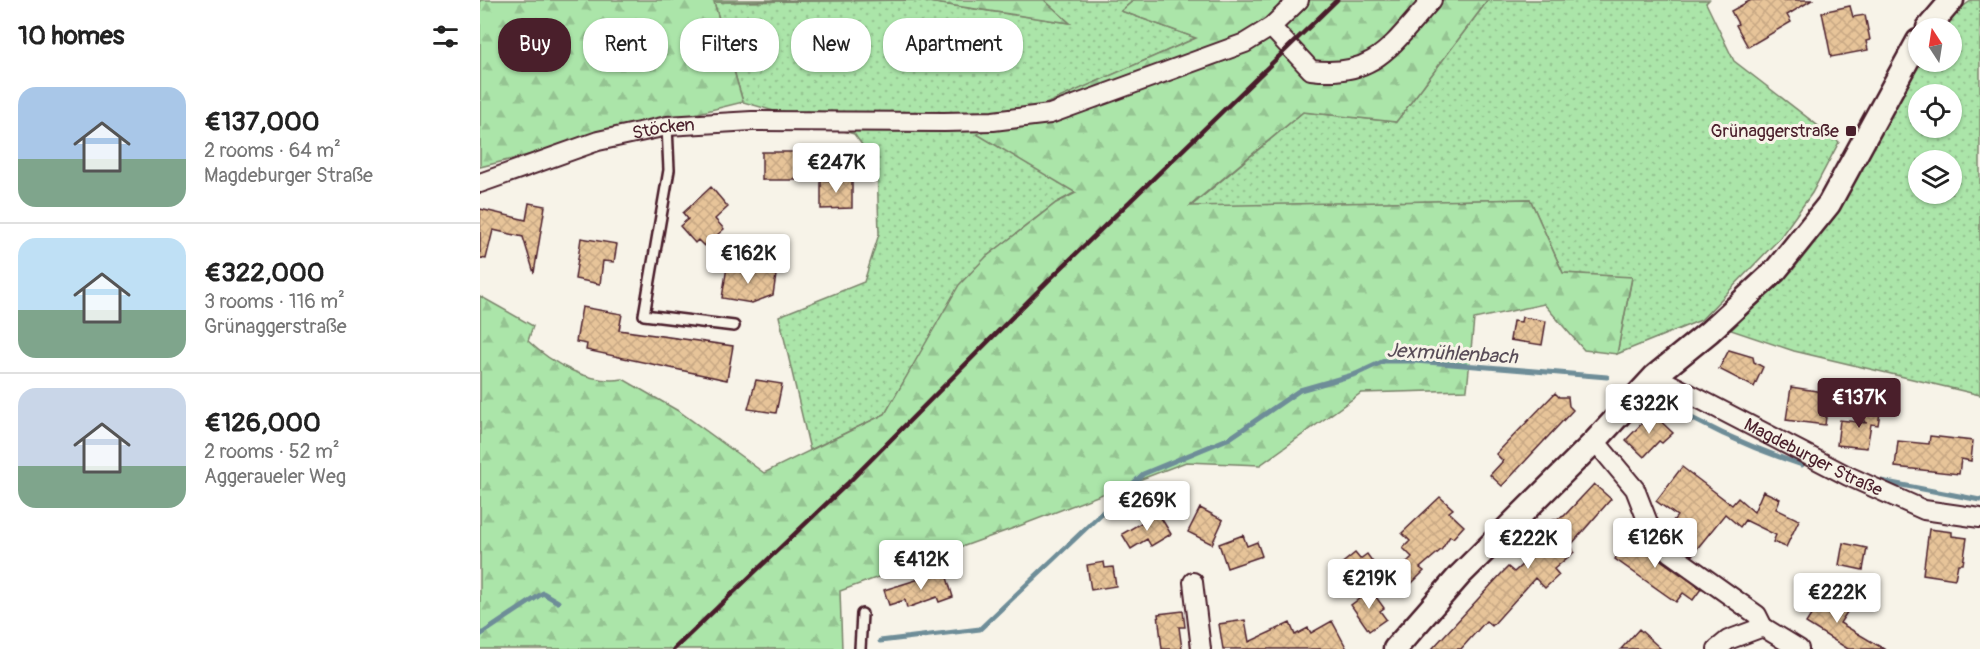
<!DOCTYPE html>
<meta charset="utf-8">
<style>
:root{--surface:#fff;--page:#f2f2f2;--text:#222;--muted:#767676;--line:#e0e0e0;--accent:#4a1f2b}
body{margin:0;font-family:Pangolin,sans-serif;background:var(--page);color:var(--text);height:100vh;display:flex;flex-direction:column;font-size:22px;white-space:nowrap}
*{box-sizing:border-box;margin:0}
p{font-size:20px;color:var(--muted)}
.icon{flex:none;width:33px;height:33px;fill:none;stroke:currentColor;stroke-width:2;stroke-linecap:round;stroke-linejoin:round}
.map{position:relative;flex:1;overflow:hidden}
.sheet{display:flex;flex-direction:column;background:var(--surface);width:480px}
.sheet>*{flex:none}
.guide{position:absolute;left:18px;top:18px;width:570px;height:54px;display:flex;gap:12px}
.needle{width:39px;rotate:348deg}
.fabs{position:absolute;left:1428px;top:18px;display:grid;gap:12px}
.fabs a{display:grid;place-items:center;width:54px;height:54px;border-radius:50%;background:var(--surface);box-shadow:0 2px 4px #0004;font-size:30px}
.price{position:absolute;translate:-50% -51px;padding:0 14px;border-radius:6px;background:#fff;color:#222;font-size:20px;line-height:39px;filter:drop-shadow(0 2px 3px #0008)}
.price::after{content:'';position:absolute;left:50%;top:36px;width:18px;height:14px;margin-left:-9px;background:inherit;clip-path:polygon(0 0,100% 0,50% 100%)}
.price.active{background:var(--accent);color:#fff}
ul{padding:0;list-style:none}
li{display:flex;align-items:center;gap:18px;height:150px;padding:0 18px}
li+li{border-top:2px solid var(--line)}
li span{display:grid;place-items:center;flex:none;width:168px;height:120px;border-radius:18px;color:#555}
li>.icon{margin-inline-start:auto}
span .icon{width:72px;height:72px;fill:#fffc;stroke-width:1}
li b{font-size:26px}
h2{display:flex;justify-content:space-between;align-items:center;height:72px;padding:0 18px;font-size:26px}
.tag{padding:0 21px;border-radius:24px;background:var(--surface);box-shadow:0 2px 4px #0004;font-size:21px;line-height:54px}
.tag.active{background:var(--accent);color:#fff}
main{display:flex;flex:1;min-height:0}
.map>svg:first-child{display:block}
.grass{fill:url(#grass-dots);stroke:#7a826a;stroke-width:1.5;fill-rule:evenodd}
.forest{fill:url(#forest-firs);stroke:#7a826a;stroke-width:1.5}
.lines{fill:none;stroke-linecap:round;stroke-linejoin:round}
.stream{stroke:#6e8d98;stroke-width:5}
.building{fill:url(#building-cross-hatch);stroke:#4a1f2b;stroke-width:1.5}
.service-casing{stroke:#4a1f2b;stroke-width:14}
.minor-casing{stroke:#4a1f2b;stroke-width:22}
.tertiary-casing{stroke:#4a1f2b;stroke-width:27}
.service{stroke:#f7f3e8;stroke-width:9}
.minor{stroke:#f7f3e8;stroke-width:18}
.tertiary{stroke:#f7f3e8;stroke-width:22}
.rail{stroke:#4a1f2b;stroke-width:4.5}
.poi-dot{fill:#4a1f2b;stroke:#f7f3e8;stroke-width:2}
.labels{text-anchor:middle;stroke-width:6;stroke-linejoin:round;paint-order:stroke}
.street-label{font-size:18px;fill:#4a1f2b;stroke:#f7f3e8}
.poi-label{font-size:18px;fill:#4a1f2b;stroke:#f7f3e8;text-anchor:end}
.water-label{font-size:20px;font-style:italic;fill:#594d58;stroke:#f7f3e8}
</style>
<main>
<section class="sheet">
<h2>10 homes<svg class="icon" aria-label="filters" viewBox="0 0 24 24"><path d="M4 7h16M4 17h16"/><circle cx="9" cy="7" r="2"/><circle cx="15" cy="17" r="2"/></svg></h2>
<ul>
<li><span style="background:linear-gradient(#a9c7e8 60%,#7fa58c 0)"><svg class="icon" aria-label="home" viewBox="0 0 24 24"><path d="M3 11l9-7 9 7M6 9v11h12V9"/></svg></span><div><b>€137,000</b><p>2 rooms · 64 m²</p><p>Magdeburger Straße</p></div></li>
<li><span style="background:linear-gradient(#bfe0f5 60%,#7fa58c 0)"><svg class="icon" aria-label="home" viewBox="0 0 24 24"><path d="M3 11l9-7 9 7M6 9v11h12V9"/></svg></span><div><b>€322,000</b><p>3 rooms · 116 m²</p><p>Grünaggerstraße</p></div></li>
<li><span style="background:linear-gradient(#c9d6e8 65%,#7fa58c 0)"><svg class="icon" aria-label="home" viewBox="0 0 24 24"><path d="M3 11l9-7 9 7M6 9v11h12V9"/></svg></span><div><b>€126,000</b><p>2 rooms · 52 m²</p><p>Aggeraueler Weg</p></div></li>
</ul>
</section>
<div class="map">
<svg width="1500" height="649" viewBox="0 0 1500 649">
<defs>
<pattern id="grass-dots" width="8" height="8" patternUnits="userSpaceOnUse" patternTransform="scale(1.5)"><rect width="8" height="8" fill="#abe5a9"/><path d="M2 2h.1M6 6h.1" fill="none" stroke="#95c492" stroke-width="1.8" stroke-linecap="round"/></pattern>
<pattern id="forest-firs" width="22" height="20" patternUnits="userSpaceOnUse" patternTransform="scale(1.5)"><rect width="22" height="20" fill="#abe5a9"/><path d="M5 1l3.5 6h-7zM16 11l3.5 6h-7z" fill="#95c492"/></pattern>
<pattern id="building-cross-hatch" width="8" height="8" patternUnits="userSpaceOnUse" patternTransform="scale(1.5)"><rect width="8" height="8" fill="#e7c499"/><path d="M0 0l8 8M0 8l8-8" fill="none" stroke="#c8a884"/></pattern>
</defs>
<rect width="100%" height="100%" fill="#f7f3e8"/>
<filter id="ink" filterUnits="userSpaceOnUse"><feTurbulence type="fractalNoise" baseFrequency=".0167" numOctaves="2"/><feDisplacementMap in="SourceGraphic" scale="12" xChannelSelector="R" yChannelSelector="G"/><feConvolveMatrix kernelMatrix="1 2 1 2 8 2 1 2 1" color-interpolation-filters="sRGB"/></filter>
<g filter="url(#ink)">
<path class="grass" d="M435,0L589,23L564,0H654L641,11L716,38L498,134L596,192L576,203L506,257L439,356L405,414L330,450L299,316L384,282L399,234L397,165L374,134L263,102L234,2Z
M1008,0H1229L1226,3L1254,61L1359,142L1332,193L1299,239L1221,320L1137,354L1152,278L1083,273L1050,199L710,207L823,112L916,122Z
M1492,0H1500V395L1314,351L1251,330L1313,270L1357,214L1422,87L1438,62H1472V28H1459L1466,19ZM1438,94H1472V128H1438ZM1438,160H1472V194H1438Z"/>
<path class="forest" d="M0,0H433L234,2L263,102L0,167Z
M435,0H564L590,23Z
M654,0H1008L916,122L823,112L710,206L1050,199L1083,273L1152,277L1137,354L1104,350L1064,304L994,319L987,390L881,393L780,465L706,462L534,528L360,591L362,649H0V296L53,326L48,341C71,363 110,385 143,379L200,412L284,473L405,414L479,285L506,257L576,203L596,193L497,134L716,38L641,11Z"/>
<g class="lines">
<path class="stream" d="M1181,401C1228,429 1271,448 1322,465
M1401,481L1500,500
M0,635L63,593L78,602
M400,641L500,629L663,474L750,438L820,390L876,374L904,361H935L1127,377"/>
</g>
<path class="building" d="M1271,0H1332L1307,15L1311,22L1268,47L1256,25L1258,24L1251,11Z
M1370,6L1373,17L1385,15L1390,40L1386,41L1388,50L1351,57L1342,12Z
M282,152H316V180H282Z
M341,180H372V208L341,209Z
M231,187L248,207L235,219L244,229L224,246L218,240L215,243L200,226L208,219L203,213Z
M49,203L65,206L54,273L43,237L13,230L6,259L0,258V209L46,220Z
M101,238L137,244L134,262L123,261L120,284L95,279Z
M247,267L296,275L293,295L272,303L242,298Z
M102,307L142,314L139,330L253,346L247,380L106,350L107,344L96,342Z
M1042,317L1066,321L1062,345L1030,340L1033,321L1041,322Z
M1249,350L1273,357L1274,362L1283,367L1274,387L1239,369Z
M276,380L302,384L296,413L268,409Z
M1311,387L1349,393L1345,425L1306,420Z
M1075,393L1079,397H1088L1089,406L1093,410L1022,486L1010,475L1023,461L1016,454Z
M1386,403L1401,406L1398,425L1391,424L1387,448L1357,445L1360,420L1387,423L1384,422Z
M1172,413L1193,433L1182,443L1179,441L1164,457L1146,440Z
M1450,436L1493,441L1491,461L1481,459L1479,474L1415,467L1418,441L1449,444Z
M1202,467L1252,505L1258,498L1274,512L1283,491L1300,499L1296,509L1319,520L1306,547L1293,542L1296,535L1265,520L1260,527L1245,514L1212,555L1197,544L1184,532L1197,516L1176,501Z
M1114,484L1131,499L1091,545L1094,552L1074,569L1079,575L1065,588L1055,578L1012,626L1006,621L981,649H952L1022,573L1028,567L1034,572L1057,551L1051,545L1066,531V523L1084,516Z
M960,497L973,509L969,512L984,526L973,538L970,536L962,549L940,568L944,571L932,583L927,578L919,585L912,577L932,557L923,548L930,541L922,533Z
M720,508L743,520L732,544L708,532Z
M678,513L691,534L671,546L667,539L651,549L642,534Z
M1449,529L1472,532V536L1487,538L1483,564H1478L1475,579L1443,574Z
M1153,530L1161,536L1166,546L1182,561L1221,589L1213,600L1203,593L1196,602L1135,559Z
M763,535L767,546L777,542L782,556L747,568L739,544Z
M1363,543L1387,548L1383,570L1359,565Z
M875,553L880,559L887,554L900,572L879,589L860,565Z
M624,562L625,568L633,567L636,586L611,590L607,565Z
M465,571L473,597L459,602L457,597L427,608L425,600L409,605L404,590Z
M891,590L904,608L900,611L906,619L889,631L871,605Z
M1347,590L1371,606L1360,623L1404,649H1368L1326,623Z
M703,611L705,627H699L702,649H682L678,614Z
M765,620L769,642L810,623L815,635L828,628L831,633L852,621L867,649H743L739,624Z
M1159,629L1181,649H1141Z"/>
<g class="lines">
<g class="service-casing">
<path id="service" d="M187,126L189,170L164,315L254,326
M380,649L382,614"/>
</g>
<g class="minor-casing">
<g id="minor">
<path d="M791,27L831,70C896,78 912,44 952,0"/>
<path id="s1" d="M0,183L118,141L187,126L272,121L464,122L513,121L570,114L765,43L791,27L819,0"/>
<path id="s2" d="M1175,376L1368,476L1444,510L1500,518"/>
<path d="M1115,441L1155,489L1174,538L1190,553L1277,615L1283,627"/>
<path d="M713,582L721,649"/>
<path d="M1237,649L1248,640L1283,627L1319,649"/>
</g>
</g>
<g class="tertiary-casing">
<path id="tertiary" d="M1448,28L1472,0
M915,649L979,576L1115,441L1175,376L1229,332L1295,271L1349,204L1438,41"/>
</g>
<use href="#service" class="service"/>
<use href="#minor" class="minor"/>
<use href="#tertiary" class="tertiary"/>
<path class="rail" d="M194,649L367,484L570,279L857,0"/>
</g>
</g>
<rect class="poi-dot" x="1365" y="125" width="12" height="12" rx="3"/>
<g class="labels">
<g class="street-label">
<text dy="6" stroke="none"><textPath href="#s1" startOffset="192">Stöcken</textPath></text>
<text dy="6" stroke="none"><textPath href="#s2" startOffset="178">Magdeburger Straße</textPath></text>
</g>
<g class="poi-label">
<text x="1359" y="137">Grünaggerstraße</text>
</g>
<g class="water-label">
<text transform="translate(972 353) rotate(3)" y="7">Jexmühlenbach</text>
</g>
</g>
</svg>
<div class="fabs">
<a><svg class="needle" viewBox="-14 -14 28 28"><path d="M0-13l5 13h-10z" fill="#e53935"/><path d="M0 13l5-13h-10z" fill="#767676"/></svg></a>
<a><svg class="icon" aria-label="locate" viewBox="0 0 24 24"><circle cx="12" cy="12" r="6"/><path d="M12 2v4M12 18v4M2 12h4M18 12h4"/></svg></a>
<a><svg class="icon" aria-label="layers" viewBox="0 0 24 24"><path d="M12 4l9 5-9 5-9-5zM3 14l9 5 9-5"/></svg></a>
</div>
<b class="price" style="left:356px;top:194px">€247K</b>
<b class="price" style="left:268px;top:285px">€162K</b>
<b class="price active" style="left:1379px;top:429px">€137K</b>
<b class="price" style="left:1169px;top:435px">€322K</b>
<b class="price" style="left:667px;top:532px">€269K</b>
<b class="price" style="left:1175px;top:569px">€126K</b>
<b class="price" style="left:1048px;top:570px">€222K</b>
<b class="price" style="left:441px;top:591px">€412K</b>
<b class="price" style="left:889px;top:610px">€219K</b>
<b class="price" style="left:1357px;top:624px">€222K</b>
<div class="guide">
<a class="tag active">Buy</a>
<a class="tag">Rent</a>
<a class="tag">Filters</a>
<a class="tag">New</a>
<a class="tag">Apartment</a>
</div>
</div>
</main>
